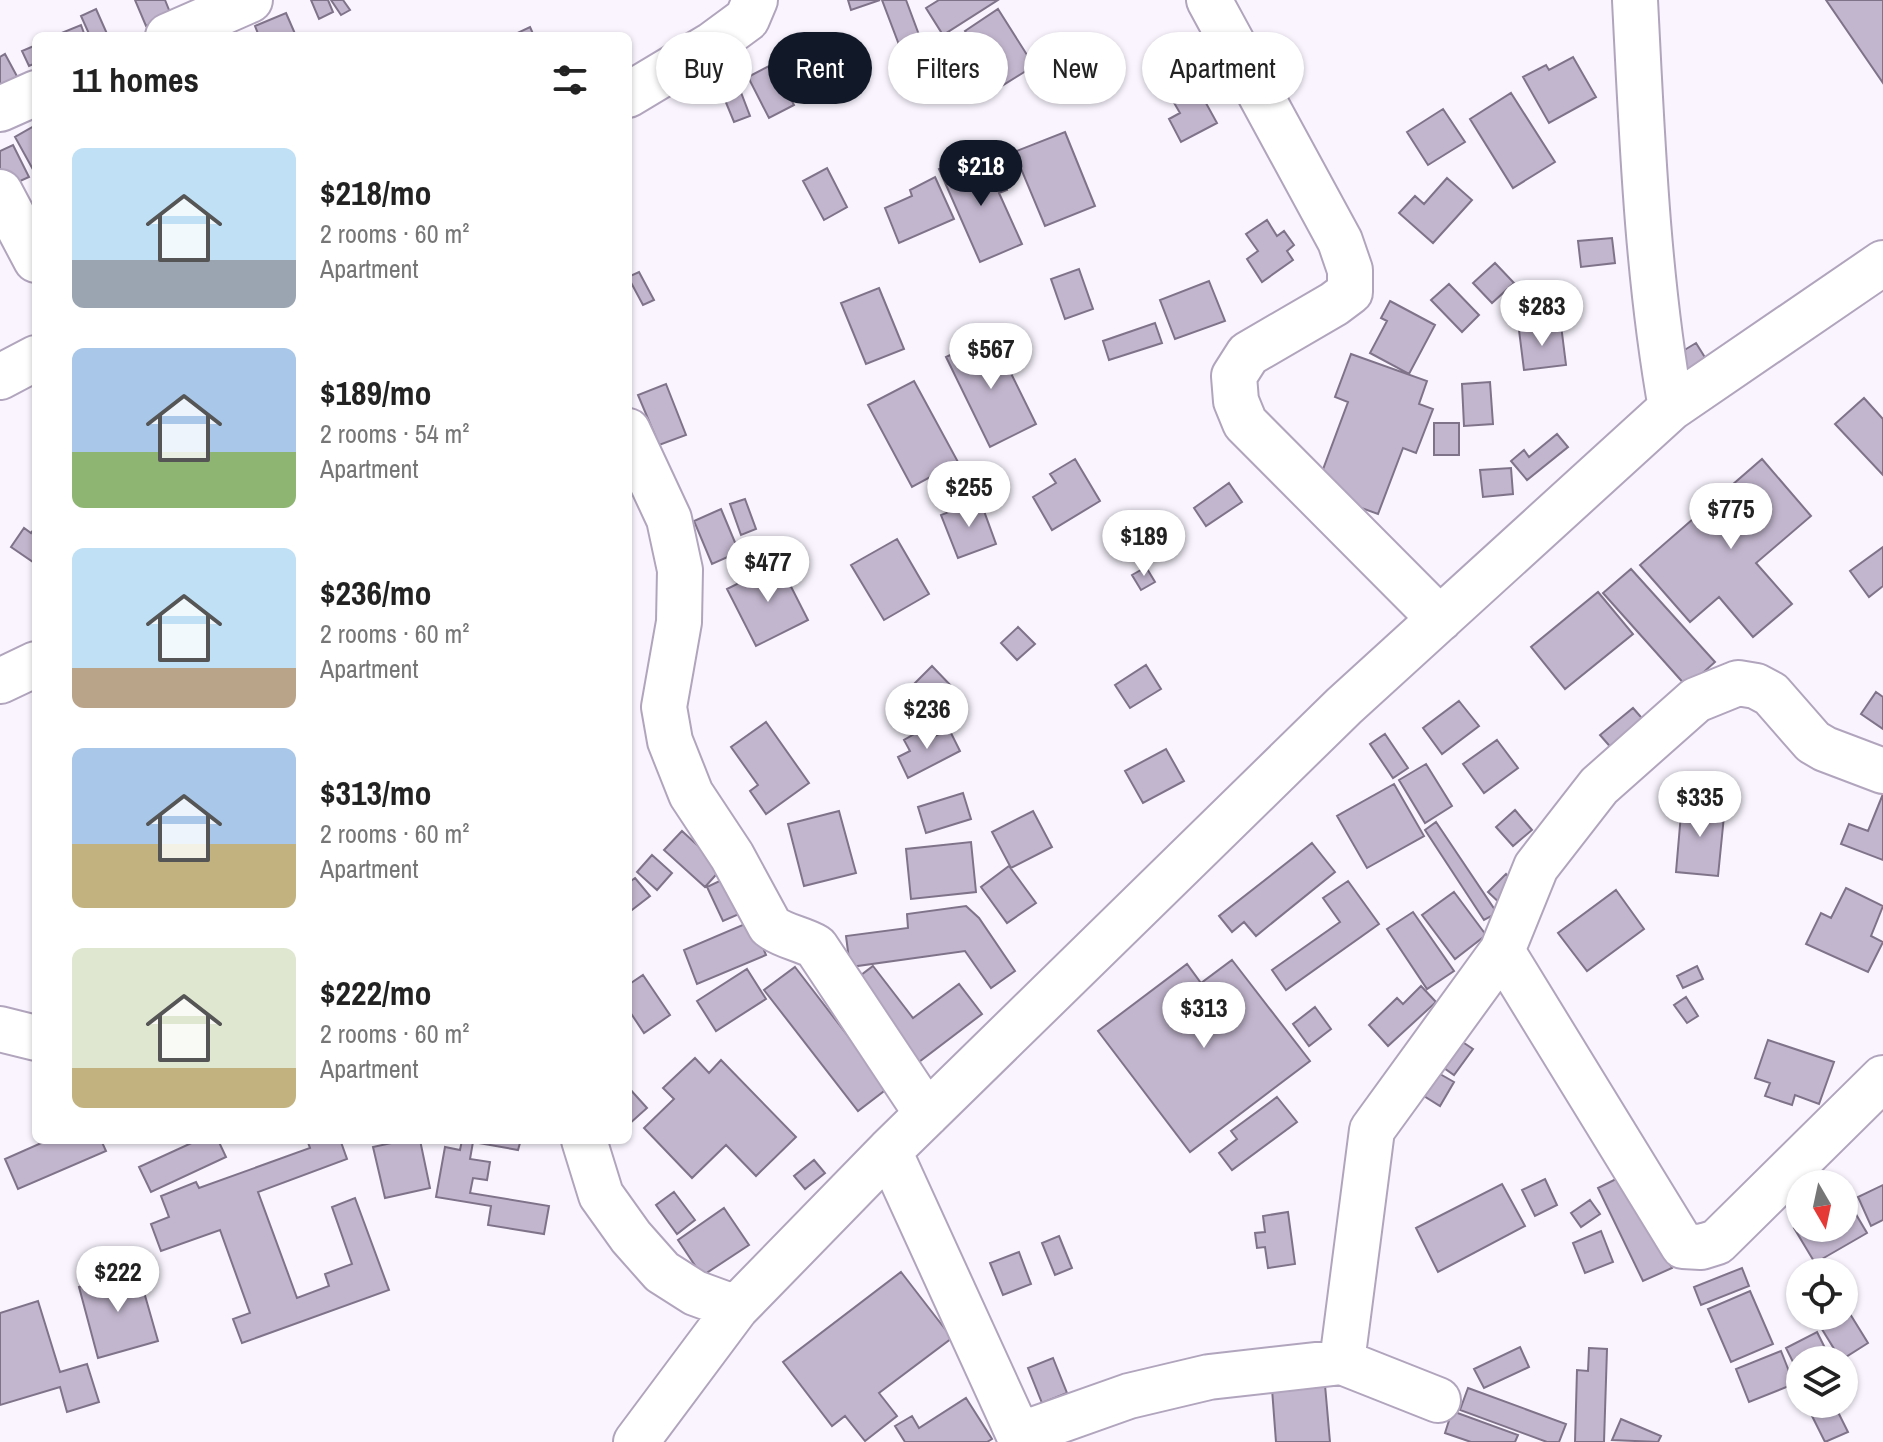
<!DOCTYPE html>
<meta charset="utf-8">
<style>
:root{--surface:#fff;--page:#f2f2f2;--text:#222;--muted:#767676;--accent:#111827}
body{margin:0;font-family:"Archivo Narrow",sans-serif;background:var(--page);color:var(--text);height:100vh;display:flex;flex-direction:column;font-size:30px;white-space:nowrap}
*{box-sizing:border-box;margin:0}
p{font-size:26px;color:var(--muted)}
.icon{flex:none;width:44px;height:44px;fill:none;stroke:currentColor;stroke-width:2;stroke-linecap:round;stroke-linejoin:round}
.map{position:relative;flex:1;overflow:hidden}
.side{position:absolute;left:32px;top:32px;width:600px;height:1112px;display:flex;flex-direction:column;background:var(--surface);border-radius:12px;box-shadow:0 2px 6px #0004}
.side>*{flex:none}
.banner{position:absolute;left:656px;top:32px;width:760px;height:72px;display:flex;gap:16px}
.needle{width:52px;rotate:171deg}
.fabs{position:absolute;left:1786px;top:1170px;display:grid;gap:16px}
.fabs a{display:grid;place-items:center;width:72px;height:72px;border-radius:50%;background:var(--surface);box-shadow:0 2px 6px #0004;font-size:40px}
.price{position:absolute;translate:-50% -68px;padding:0 18px;border-radius:28px;background:#fff;color:#222;font-size:26px;line-height:52px;filter:drop-shadow(0 2px 4px #0008)}
.price::after{content:'';position:absolute;left:50%;top:48px;width:24px;height:18px;margin-left:-12px;background:inherit;clip-path:polygon(0 0,100% 0,50% 100%)}
.price.current{background:var(--accent);color:#fff}
ul{padding:0;list-style:none}
li{display:flex;align-items:center;gap:24px;height:200px;padding:0 40px}
li span{display:grid;place-items:center;flex:none;width:224px;height:160px;border-radius:12px;color:#555}
li>.icon{margin-inline-start:auto}
span .icon{width:96px;height:96px;fill:#fffc;stroke-width:1}
li b{font-size:34px}
h2{display:flex;justify-content:space-between;align-items:center;height:96px;padding:0 40px;font-size:34px}
.chip{padding:0 28px;border-radius:36px;background:var(--surface);box-shadow:0 2px 6px #0004;font-size:28px;line-height:72px}
.chip.current{background:var(--accent);color:#fff}
.map>svg:first-child{display:block}
.building{fill:#c2b6ce;stroke:#7f738a;stroke-width:2}
.lines{fill:none;stroke-linecap:round;stroke-linejoin:round}
.minor-casing{stroke:#b1a5bd;stroke-width:48}
.minor{stroke:#fff;stroke-width:44}
</style>
<div class="map">
<svg width="1883" height="1442" viewBox="0 0 1883 1442">
<rect width="100%" height="100%" fill="#f9f4fe"/>
<path class="building" d="M135,0H165L171,15L146,26Z
M311,0H328L333,12L319,19Z
M331,0H343L350,10L341,15Z
M848,0H880L851,10Z
M882,0H906L922,43L901,50Z
M939,0H998L943,35L926,8Z
M1826,0H1883V83Z
M96,9L108,36H90L81,16Z
M998,9L1034,66L992,92L975,64L983,59L965,31Z
M286,13L296,36H259L255,26Z
M81,25L85,36H60L59,34Z
M530,27L534,36H514L513,35Z
M36,45V63L29,66L22,51Z
M5,54L19,80L0,89V57Z
M1573,57L1596,97L1549,123L1523,77L1546,65L1549,70Z
M773,64L794,105L769,118L748,77Z
M737,82L750,116L734,122L720,88Z
M1189,82L1197,96L1201,94L1217,123L1181,142L1169,119L1180,113L1169,94Z
M1511,93L1555,162L1513,188L1470,119Z
M1443,109L1465,142L1428,165L1407,132Z
M36,125V175L15,137Z
M1065,132L1095,206L1045,226L1014,152Z
M13,145L29,177L7,187L0,171V151Z
M967,157L972,169L987,162L993,176L1000,174L1007,190L999,193L1022,244L980,262L939,169Z
M827,168L847,207L824,220L803,181Z
M935,177L954,219L899,243L885,208L912,196L910,190Z
M1447,178L1472,200L1433,243L1399,213L1415,196L1424,204Z
M1267,220L1277,236L1284,231L1294,245L1287,251L1293,260L1262,282L1247,259L1258,251L1246,234Z
M1612,238L1615,263L1581,267L1578,241Z
M1495,263L1514,283L1492,303L1473,283Z
M1079,269L1093,309L1065,319L1051,279Z
M639,272L654,300L643,305L628,277Z
M1209,281L1225,321L1175,339L1160,300Z
M1449,284L1479,315L1462,332L1431,300Z
M879,288L904,349L866,364L841,303Z
M1390,301L1435,325L1409,374L1370,353L1387,321L1381,318Z
M1155,323L1162,343L1109,360L1103,341Z
M1561,325L1566,365L1524,370L1519,330Z
M992,335L1036,424L990,447L946,357Z
M1696,343L1709,364L1681,381L1668,360Z
M1351,354L1427,381L1419,404L1433,409L1416,453L1403,448L1378,514L1315,491L1348,402L1335,397Z
M914,381L958,462L912,487L868,405Z
M1490,382L1493,424L1464,426L1462,384Z
M666,384L686,435L659,445L638,395Z
M1864,398L1883,419V475L1835,424Z
M1434,423H1459V455H1434Z
M1557,434L1568,447L1527,480L1511,461L1524,450L1529,457Z
M1075,459L1100,501L1052,530L1033,497L1056,483L1050,474Z
M1762,459L1811,516L1756,563L1792,604L1753,637L1719,597L1690,622L1640,565Z
M1511,468L1513,494L1483,497L1480,470Z
M1229,483L1242,502L1206,526L1194,508Z
M745,499L756,529L741,535L730,504Z
M980,500L996,544L958,558L941,515Z
M721,509L739,552L712,564L694,521Z
M36,526V564L11,547L24,528L31,533Z
M897,539L929,594L884,620L851,565Z
M1883,547V586L1869,597L1850,571Z
M779,563L808,620L756,646L727,589Z
M1146,567L1155,582L1141,590L1132,575Z
M1631,569L1715,662L1687,687L1603,593Z
M1598,592L1633,634L1565,689L1531,647Z
M1018,627L1035,644L1017,660L1001,643Z
M1146,665L1161,689L1130,708L1115,685Z
M932,666L956,691L936,711L912,686Z
M1876,692L1883,697V729L1861,714Z
M1459,701L1479,726L1442,754L1423,728Z
M1633,708L1647,724L1614,751L1600,735Z
M766,722L809,783L766,814L750,791L758,785L731,747Z
M923,729L929,739L949,729L960,751L908,778L898,757L910,751L904,740Z
M1385,734L1408,768L1393,778L1370,744Z
M1497,740L1518,768L1484,793L1463,764Z
M1166,749L1184,781L1143,803L1125,771Z
M1426,764L1452,806L1425,823L1399,780Z
M1394,784L1424,836L1367,868L1337,816Z
M963,793L971,819L926,833L918,807Z
M1883,794V860L1841,844L1849,824L1868,831Z
M1682,802L1725,806L1718,876L1676,872Z
M1515,810L1532,830L1513,846L1496,827Z
M839,811L856,873L804,886L788,824Z
M1033,811L1052,847L1011,868L992,832Z
M1436,822L1497,913L1484,920L1425,830Z
M682,831L722,868L705,887L664,850Z
M971,842L976,892L911,899L906,849Z
M1312,843L1335,872L1256,936L1244,922L1232,932L1219,916Z
M652,855L672,873L657,890L637,872Z
M1009,866L1036,903L1007,923L981,887Z
M1506,874L1521,890L1504,907L1488,892Z
M730,876L746,911L723,921L707,887Z
M635,878L650,896L628,913V883Z
M1348,881L1379,924L1286,990L1272,970L1340,922L1323,898Z
M1846,888L1883,906L1871,936L1883,942L1868,972L1806,944L1821,913L1831,918Z
M1616,890L1644,929L1587,971L1558,933Z
M1454,892L1486,935L1455,959L1422,915Z
M966,906L979,918L1015,971L991,988L965,951L850,967L846,936L908,928L907,914Z
M1413,912L1454,971L1427,989L1387,929Z
M752,921L766,955L697,984L684,950Z
M1232,960L1310,1061L1190,1152L1098,1031L1187,964L1201,983Z
M873,966L913,1018L959,984L982,1014L911,1068L848,985Z
M1697,966L1703,979L1683,988L1677,976Z
M795,967L888,1088L858,1111L764,990Z
M747,969L766,999L716,1031L697,1001Z
M643,975L670,1015L644,1033L628,1009V985Z
M1421,986L1436,1002L1388,1046L1369,1025L1397,998L1403,1004Z
M1686,997L1698,1016L1687,1023L1674,1005Z
M1315,1007L1331,1029L1309,1046L1293,1024Z
M1452,1035L1473,1049L1454,1075L1434,1061Z
M1768,1040L1834,1062L1819,1104L1795,1095L1792,1105L1765,1096L1770,1083L1755,1078Z
M695,1058L709,1073L721,1060L796,1137L756,1176L726,1145L692,1178L644,1128L674,1099L663,1088Z
M1433,1070L1454,1082L1440,1106L1419,1093Z
M628,1087L647,1108L628,1125Z
M1277,1097L1297,1122L1232,1170L1219,1153L1237,1139L1231,1131Z
M48,1140H101L106,1151L18,1189L5,1159Z
M198,1140H218L226,1157L151,1192L139,1167Z
M307,1140H346L341,1142L347,1159L258,1192L297,1298L329,1286L325,1274L352,1264L332,1207L355,1198L389,1290L242,1343L233,1319L250,1313L220,1230L161,1251L151,1224L169,1217L161,1196L196,1182L199,1188L310,1148Z
M405,1140H420L430,1188L385,1198L373,1147Z
M462,1140H502L520,1143L518,1150L473,1142L470,1159L490,1162L487,1180L473,1178L470,1193L549,1206L544,1234L488,1225L491,1206L436,1197L445,1147L460,1150Z
M814,1160L825,1173L805,1189L794,1176Z
M1626,1174L1672,1268L1643,1281L1598,1188Z
M1545,1179L1557,1205L1535,1216L1522,1190Z
M1502,1184L1525,1226L1438,1272L1416,1228Z
M1883,1185V1220L1871,1226L1858,1197Z
M674,1192L695,1220L677,1234L656,1205Z
M1844,1194L1867,1233L1815,1263L1794,1228L1800,1224V1228H1844Z
M1590,1200L1600,1214L1581,1227L1571,1213Z
M724,1208L749,1245L702,1276L678,1240Z
M1288,1212L1295,1264L1268,1268L1265,1247L1257,1248L1255,1233L1265,1232L1263,1216Z
M1601,1231L1613,1262L1585,1273L1573,1243Z
M1059,1236L1072,1268L1055,1275L1042,1243Z
M1019,1252L1031,1284L1003,1295L990,1263Z
M1742,1268L1749,1286L1701,1305L1694,1287Z
M138,1271L158,1341L98,1358L79,1287Z
M901,1272L952,1338L879,1393L897,1416L865,1441L845,1416L832,1426L783,1362Z
M1750,1291L1773,1344L1731,1362L1708,1309Z
M38,1301L60,1372L87,1364L99,1402L67,1412L60,1387L0,1405V1313Z
M1847,1309L1868,1343L1841,1360L1820,1326L1836,1316H1844Z
M1817,1332L1831,1360H1800V1376L1786,1348Z
M1520,1347L1529,1367L1484,1388L1474,1369Z
M1589,1348L1607,1349L1604,1442H1575L1577,1370L1588,1371Z
M1781,1351L1794,1384L1749,1402L1736,1369Z
M1053,1358L1067,1393L1042,1403L1028,1368Z
M1325,1385L1330,1442H1276L1272,1389Z
M1468,1388L1566,1424L1559,1442H1547L1460,1410Z
M966,1398L992,1439L987,1442H905L895,1426L912,1416L919,1428Z
M1806,1404H1834L1848,1432L1825,1442Z
M1452,1411L1518,1435L1515,1442H1471L1445,1433Z
M1621,1419L1661,1436L1658,1442L1612,1440Z"/>
<g class="lines">
<g class="minor-casing">
<path id="minor" d="M1209,0L1340,241L1350,270V292L1334,304L1248,354L1234,376L1236,401L1245,423L1440,619
M1635,0C1642,136 1647,274 1671,408
M168,36L250,0
M628,95L713,44L747,19L755,0
M0,109L36,93
M0,192L36,260
M0,377L36,358
M628,431L669,519L680,570L679,622L664,707L670,741L691,794L732,856L770,926C784,937 801,938 816,947L927,1114
M0,681L36,664
M1502,951L1683,1246L1701,1247L1717,1242L1883,1078
M0,1029L36,1038
M584,1140L601,1195L631,1237L662,1272L695,1293L736,1308
M889,1151L1022,1442
M1342,1362L1372,1130L1502,951L1536,867L1599,786L1696,700L1738,683L1756,686L1771,694L1813,742L1825,749L1883,771
M1019,1435L1129,1396L1209,1377L1342,1362L1438,1400
M636,1442L736,1308L889,1151L1344,706L1671,408L1883,263"/>
</g>
<use href="#minor" class="minor"/>
</g>
</svg>
<div class="fabs">
<a><svg class="needle" viewBox="-14 -14 28 28"><path d="M0-13l5 13h-10z" fill="#e53935"/><path d="M0 13l5-13h-10z" fill="#767676"/></svg></a>
<a><svg class="icon" aria-label="locate" viewBox="0 0 24 24"><circle cx="12" cy="12" r="6"/><path d="M12 2v4M12 18v4M2 12h4M18 12h4"/></svg></a>
<a><svg class="icon" aria-label="layers" viewBox="0 0 24 24"><path d="M12 4l9 5-9 5-9-5zM3 14l9 5 9-5"/></svg></a>
</div>
<b class="price current" style="left:981px;top:208px">$218</b>
<b class="price" style="left:1542px;top:348px">$283</b>
<b class="price" style="left:991px;top:391px">$567</b>
<b class="price" style="left:969px;top:529px">$255</b>
<b class="price" style="left:1731px;top:551px">$775</b>
<b class="price" style="left:1144px;top:578px">$189</b>
<b class="price" style="left:768px;top:604px">$477</b>
<b class="price" style="left:927px;top:751px">$236</b>
<b class="price" style="left:1700px;top:839px">$335</b>
<b class="price" style="left:1204px;top:1050px">$313</b>
<b class="price" style="left:118px;top:1314px">$222</b>
<div class="banner">
<a class="chip">Buy</a>
<a class="chip current">Rent</a>
<a class="chip">Filters</a>
<a class="chip">New</a>
<a class="chip">Apartment</a>
</div>
<section class="side">
<h2>11 homes<svg class="icon" aria-label="filters" viewBox="0 0 24 24"><path d="M4 7h16M4 17h16"/><circle cx="9" cy="7" r="2"/><circle cx="15" cy="17" r="2"/></svg></h2>
<ul>
<li><span style="background:linear-gradient(#bfe0f5 70%,#9aa5b1 0)"><svg class="icon" aria-label="home" viewBox="0 0 24 24"><path d="M3 11l9-7 9 7M6 9v11h12V9"/></svg></span><div><b>$218/mo</b><p>2 rooms · 60 m²</p><p>Apartment</p></div></li>
<li><span style="background:linear-gradient(#a9c7e8 65%,#8fb573 0)"><svg class="icon" aria-label="home" viewBox="0 0 24 24"><path d="M3 11l9-7 9 7M6 9v11h12V9"/></svg></span><div><b>$189/mo</b><p>2 rooms · 54 m²</p><p>Apartment</p></div></li>
<li><span style="background:linear-gradient(#bfe0f5 75%,#b9a48a 0)"><svg class="icon" aria-label="home" viewBox="0 0 24 24"><path d="M3 11l9-7 9 7M6 9v11h12V9"/></svg></span><div><b>$236/mo</b><p>2 rooms · 60 m²</p><p>Apartment</p></div></li>
<li><span style="background:linear-gradient(#a9c7e8 60%,#c2b280 0)"><svg class="icon" aria-label="home" viewBox="0 0 24 24"><path d="M3 11l9-7 9 7M6 9v11h12V9"/></svg></span><div><b>$313/mo</b><p>2 rooms · 60 m²</p><p>Apartment</p></div></li>
<li><span style="background:linear-gradient(#dfe7d0 75%,#c2b280 0)"><svg class="icon" aria-label="home" viewBox="0 0 24 24"><path d="M3 11l9-7 9 7M6 9v11h12V9"/></svg></span><div><b>$222/mo</b><p>2 rooms · 60 m²</p><p>Apartment</p></div></li>
</ul>
</section>
</div>
